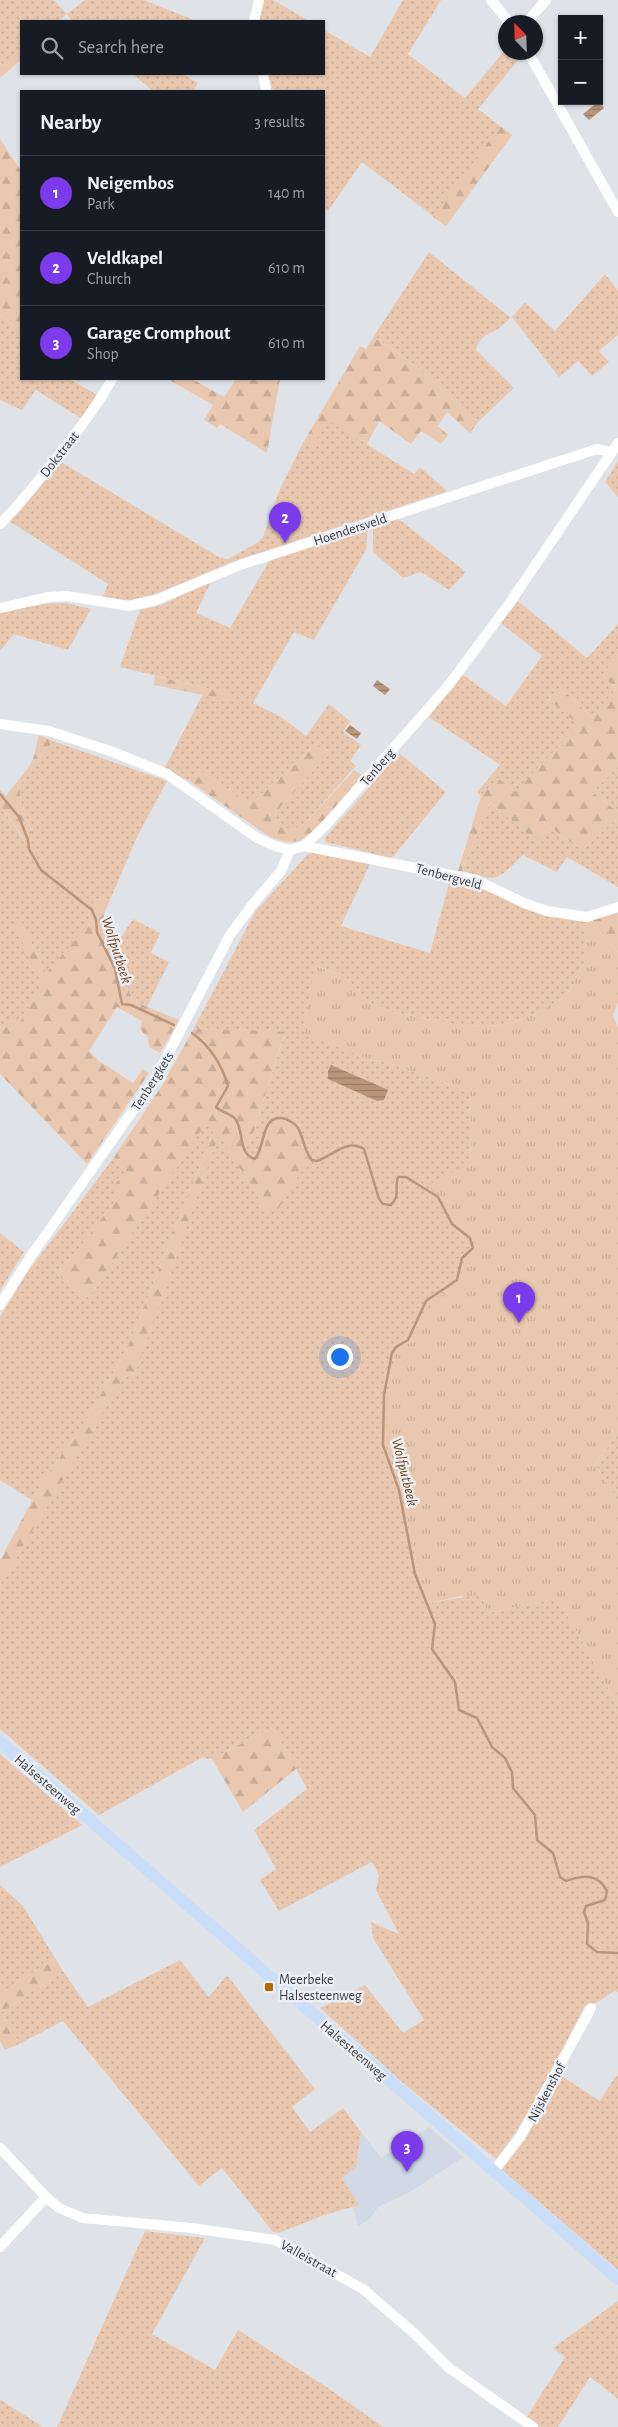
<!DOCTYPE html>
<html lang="en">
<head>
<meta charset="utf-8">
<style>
  :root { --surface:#171b24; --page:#20242c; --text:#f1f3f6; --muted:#9ea1a6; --line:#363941; --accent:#7c3aed }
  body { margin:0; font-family:"Alegreya Sans",sans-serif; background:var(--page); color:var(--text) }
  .controls { position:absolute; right:15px; top:15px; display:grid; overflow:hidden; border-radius:0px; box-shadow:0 1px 4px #0004 }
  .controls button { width:45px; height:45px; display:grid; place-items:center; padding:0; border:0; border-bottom:1px solid var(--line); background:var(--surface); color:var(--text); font:25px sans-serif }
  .compass { position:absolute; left:498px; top:15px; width:45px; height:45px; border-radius:50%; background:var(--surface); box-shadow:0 1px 4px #0004; rotate:337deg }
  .you { position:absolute; left:339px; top:1356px; width:18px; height:18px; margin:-12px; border:4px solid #fff; border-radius:50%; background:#1a73e8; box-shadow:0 0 0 8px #1a73e833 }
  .badge { display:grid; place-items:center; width:32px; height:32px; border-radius:50%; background:var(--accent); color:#fff; font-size:16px; font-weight:700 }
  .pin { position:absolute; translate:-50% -41px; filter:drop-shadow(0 1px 2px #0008) }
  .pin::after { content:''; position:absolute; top:26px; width:18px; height:15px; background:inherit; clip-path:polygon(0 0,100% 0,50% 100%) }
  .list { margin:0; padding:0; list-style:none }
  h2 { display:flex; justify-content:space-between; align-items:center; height:65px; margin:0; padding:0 20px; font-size:21px }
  h2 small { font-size:16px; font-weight:400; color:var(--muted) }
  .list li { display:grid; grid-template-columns:32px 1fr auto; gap:15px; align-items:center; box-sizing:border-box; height:75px; padding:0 20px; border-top:1px solid var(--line) }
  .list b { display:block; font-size:19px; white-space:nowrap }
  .list p { margin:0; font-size:16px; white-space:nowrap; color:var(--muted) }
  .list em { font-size:16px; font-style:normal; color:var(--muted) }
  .icon { flex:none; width:28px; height:28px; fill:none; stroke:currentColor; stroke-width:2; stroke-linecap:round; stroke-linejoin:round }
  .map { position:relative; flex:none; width:618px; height:2427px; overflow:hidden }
  .search { position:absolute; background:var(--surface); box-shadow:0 1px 4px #0004; left:20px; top:20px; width:305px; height:55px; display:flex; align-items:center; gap:12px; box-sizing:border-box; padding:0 18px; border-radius:0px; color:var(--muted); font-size:19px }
  .panel { position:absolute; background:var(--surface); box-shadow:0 1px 4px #0004; left:20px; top:90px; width:305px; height:290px; border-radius:0px }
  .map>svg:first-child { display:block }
  .built { fill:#d0d9e5 }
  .grass { fill:url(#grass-dots) }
  .forest { fill:url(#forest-firs) }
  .park { fill:url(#park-tufts) }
  .water { fill:url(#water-rules) }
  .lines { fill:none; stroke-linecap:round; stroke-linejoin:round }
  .stream { stroke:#bb957a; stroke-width:2.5 }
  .minor { stroke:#fff; stroke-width:10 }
  .major { stroke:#cbdef9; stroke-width:12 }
  .poi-dot { fill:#bc6400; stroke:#ecf0f6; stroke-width:2 }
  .labels { text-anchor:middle; stroke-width:5; stroke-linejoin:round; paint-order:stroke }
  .street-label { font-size:14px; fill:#3a3b3e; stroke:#ecf0f6 }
  .poi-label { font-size:14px; fill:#3a3b3e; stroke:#ecf0f6; text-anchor:start }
  .water-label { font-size:15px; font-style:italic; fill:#754318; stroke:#ecf0f6 }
</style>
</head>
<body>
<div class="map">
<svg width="618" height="2427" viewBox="0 0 618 2427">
  <defs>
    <pattern id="grass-dots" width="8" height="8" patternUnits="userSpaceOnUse" patternTransform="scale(1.25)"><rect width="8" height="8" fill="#eac8b0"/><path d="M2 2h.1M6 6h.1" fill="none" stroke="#c9ad98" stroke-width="1.8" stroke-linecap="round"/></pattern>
    <pattern id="forest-firs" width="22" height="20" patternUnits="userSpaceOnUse" patternTransform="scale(1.25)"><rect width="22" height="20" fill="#eac8b0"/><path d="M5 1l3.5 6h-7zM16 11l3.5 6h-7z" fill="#c9ad98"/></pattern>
    <pattern id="park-tufts" width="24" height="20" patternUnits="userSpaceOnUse" patternTransform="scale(1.25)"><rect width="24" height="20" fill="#eac8b0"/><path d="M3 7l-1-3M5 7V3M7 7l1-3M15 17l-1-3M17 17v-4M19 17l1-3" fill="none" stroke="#c9ad98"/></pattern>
    <pattern id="water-rules" width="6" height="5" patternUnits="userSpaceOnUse" patternTransform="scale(1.25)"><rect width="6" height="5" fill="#bb957a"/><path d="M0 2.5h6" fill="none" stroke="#997b65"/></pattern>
  </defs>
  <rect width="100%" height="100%" fill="#dfe3e8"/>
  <!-- built -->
  <path class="built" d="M429,2127L463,2157L410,2192L378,2207L370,2219L358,2226L353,2206L359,2205L342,2178L356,2167L361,2132L381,2158Z"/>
  <!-- grass -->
  <path class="grass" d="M0,0H54L67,14L85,0H144L196,21H72L67,14L58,21H21V53L4,67L0,62Z
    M263,0H273L309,21H259Z
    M403,0H441L408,54L465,98L505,50L506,52L523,54L478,109L512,135L446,226L362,162L328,211L324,208V91H273L268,74H324V30L370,57Z
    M133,74H182L198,83L193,91H153Z
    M429,252L511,318C506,322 503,326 498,329C487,335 480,336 476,350L514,388L478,422L416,366L374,336Z
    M605,274L618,291V335L599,351L609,362L592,376L578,361L559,377L512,317L525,302L555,331Z
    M0,315L21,331V379H69L99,396L82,419L36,390L22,410L0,400Z
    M329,420L414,474L420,467L447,491L229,563L158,593L127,601L102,599L108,584L9,521L61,462L219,557L228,559L257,543L263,537L279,491L304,441L312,445Z
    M618,461V497L605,482Z
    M396,517L466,572L449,590L421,572L403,578L373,552V524Z
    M368,526L366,550L314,640L294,632L253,703L281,717L306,736L329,704L350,721L343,732L361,745L350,761L356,766L304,824L293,830L280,826L275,820L276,812L330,752L317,744L250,804L199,770L189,781L164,769L203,694L233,701L234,695L120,667L140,610L161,605L211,582L196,613L230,628L272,556Z
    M518,601L587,658L618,624V654L602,675L616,689L592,718L560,687L548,699L579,725L515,792L498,778L481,796L477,792L500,765L429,717L462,674L506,706L542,656L500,622Z
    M66,603L91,609L68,650L14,634L0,651V612L42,604Z
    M53,741L167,781L137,837L110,900L104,898L89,912L92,922L46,973L21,922L42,984L19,1025L11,1020L0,1033V805L23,839L32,833L29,822L21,809L20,785Z
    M399,753L446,792L392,858L325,842L324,839Z
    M618,767V812L592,792Z
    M490,802L535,840L551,828L582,850L618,818V887L567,857L557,872L523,855C494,883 500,881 462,871Z
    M319,852L371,862L341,926L430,953L451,876L485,888L545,916L588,920L585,961L570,990L562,999L526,1018L503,1025L469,1027L392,1012L374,1006L344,976L316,966L303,1033L372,1060L385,1062L470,1092L472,1162L440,1194L454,1220L473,1236L476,1247L465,1260L460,1283L429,1303L411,1342L399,1349L387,1444L402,1489L418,1573L429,1603L481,1594L488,1613L558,1598L618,1706V1992L614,1991L596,2003L584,2007C557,2060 532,2113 496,2159L402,2082L320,2008L365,1985L403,2033L424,2020L373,1938L371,1922L399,1934L376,1890L379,1875L372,1862L279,1911L260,1880L276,1869L254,1830L307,1789L273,1727L212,1759L201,1758L99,1815L0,1729V1585L125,1375L133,1378L219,1134L268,1213L269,1126L262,1155L258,1161L253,1163L243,1155L254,1131L285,1033L194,1028L255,912L308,854Z
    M133,919L160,933L151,953L169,962L147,1007L133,1001L112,951Z
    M205,1124L214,1131L127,1349L85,1422L42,1482L32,1500L0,1480V1317L27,1273L114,1157L128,1168L121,1193L58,1276L89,1298Z
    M0,1233L24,1252L0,1291Z
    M618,1434V1501L595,1464Z
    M0,1754L82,1825L0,1867Z
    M0,1885L23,1906L55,1958L0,1994Z
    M180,1960L209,1997L227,1975L315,2089L292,2107L310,2132L343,2108L361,2132L356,2167L342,2178L359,2205L324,2215L279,2233L273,2232L222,2168L199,2186L63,2021L19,2044L1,2012L63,1971L88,2007Z
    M560,2075L600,2101L615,2077L618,2076V2270L501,2169Z
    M145,2231L205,2238L152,2334L215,2370L238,2330L328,2388L383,2427H57Z
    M618,2301V2399L590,2377L558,2427H540L526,2418L565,2357L553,2348Z
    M0,2399L4,2402L43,2427H0Z"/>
  <!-- forest -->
  <path class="forest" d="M21,53V60L0,78V62L4,67Z
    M500,126L512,135L446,226L433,217Z
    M0,139L21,171V331L0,315Z
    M374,336L416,366L478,422L470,433L447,412L438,426L448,435L441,444L421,431L411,444L379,421L367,444L329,421L312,446L304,441L360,346L366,349Z
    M172,379H192L224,397L236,379H280L267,453L220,424L217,428L204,420L213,405L171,381Z
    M618,654V767L592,792L618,812V818L582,850L551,828L535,840L490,802L462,871H458L481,796L498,778L515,792L579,725L548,699L560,687L592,718L616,689L602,675Z
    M155,676L235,695L233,701L154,685Z
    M39,735L53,741L20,785L21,809L29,822L32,833L24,839L0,805V790L6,796C13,785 29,770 33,759C36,752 36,743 39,735Z
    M317,744L330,752L276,812L275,820L280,826L293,830L304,824L354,770L363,776C348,792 319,831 301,840C290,845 277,840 267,835L189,781L199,770L250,804Z
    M104,898L110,900L104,914V925L133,1001L179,1020L160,1053L149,1047L148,1038L140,1029L142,1021L117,1007L89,1051L99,1061L133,1083L143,1069L149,1073L87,1164L0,1074V1033L11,1020L19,1024L42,984L14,925L21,922L46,973L91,922L89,912L94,899Z
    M618,911V952L588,920Z
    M194,1028L285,1032L254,1131L243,1155L253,1163L258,1161L262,1155L269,1126C295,1107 301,1143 307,1161L277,1211L268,1213L219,1135L133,1379L125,1376L0,1585V1560L42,1482L85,1422L127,1349L214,1131L205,1125L89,1298L58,1276L121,1193L114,1186L127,1168L114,1157L163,1084Z
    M273,1727L296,1769L243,1812L212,1759Z
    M55,1958L63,1971L1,2012L19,2044L5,2050L0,2041V1994Z"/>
  <!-- park -->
  <path class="park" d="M588,920L618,952V1002L613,1015L618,1028V1434L595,1464L618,1501V1706L558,1598L488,1613L481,1594L463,1598L462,1596L429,1603L418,1573L402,1489L387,1444V1396L395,1355L399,1349L411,1342L429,1303L460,1283L465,1260L476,1247C472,1230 464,1232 454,1220C442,1206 447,1199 428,1185L472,1162L470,1092L385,1062L372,1060L303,1034L315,966L344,976L374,1006L392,1012L469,1027L503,1025L526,1018L562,999L570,990L585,961Z"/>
  <!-- water -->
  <path class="water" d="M599,101L604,108L589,120L583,114Z
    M377,680L390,689L385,695L373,686Z
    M350,725L361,733L357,739L345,731Z
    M331,1065L384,1088L388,1090L384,1100L377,1101L328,1079V1071Z"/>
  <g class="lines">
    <!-- stream -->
    <path class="stream" d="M0,794L19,817L28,840L29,849L41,870L92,910L96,920L97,932L115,969L122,1004L131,1005L174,1025
      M192,1033C210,1046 222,1065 228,1086L216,1107C222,1113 232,1113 236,1120C244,1132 238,1154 255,1159C266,1146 260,1112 286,1119C290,1121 296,1124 298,1128C304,1138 304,1152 312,1160L317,1161C332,1156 348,1138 364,1149L379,1199L383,1204L391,1205C401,1195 394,1188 398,1177H406L438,1197L452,1224L470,1238L473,1248L462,1258L457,1280L426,1301L408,1340L396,1347L392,1353L384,1395L383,1445L399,1490L415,1574L435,1624L432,1649L455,1682L459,1710L477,1718L492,1747L505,1758L512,1772L513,1788L535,1815L537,1840L553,1853L560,1877L566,1881C583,1875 598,1873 607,1891L605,1900L586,1906L584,1912L588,1923L587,1944L597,1952L618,1953"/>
    <!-- minor -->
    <path class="minor" d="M491,0L509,22
      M254,21L259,0
      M527,22L546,0
      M528,52L618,212
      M263,74L266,91
      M0,524C20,505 37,482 55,460C75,434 96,408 112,379
      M0,608L49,597L67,596L129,606L156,600L240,565L597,449L611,452
      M0,724L49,731L113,752L167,774L257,838L275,846L290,850L304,846L325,826L448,686L509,604L618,443
      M304,846L476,880L524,903L547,911L587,917L618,907
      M0,1305L31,1256L155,1079L230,935L253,904L281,871L290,850
      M0,2148L46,2197L59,2208L83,2218L191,2228L275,2240L363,2289L415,2334L449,2368L533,2427
      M494,2171L521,2136L591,2008
      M0,2247L46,2197"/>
    <!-- major -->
    <path class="major" d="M0,1742L618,2279"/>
  </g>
  <!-- markers -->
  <rect class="poi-dot" x="264" y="1982" width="10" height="10" rx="2.5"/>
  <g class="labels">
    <!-- street labels -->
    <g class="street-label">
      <text transform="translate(59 454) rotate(-52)" y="5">Dokstraat</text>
      <text transform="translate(350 529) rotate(-18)" y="5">Hoendersveld</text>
      <text transform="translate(377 767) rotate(-49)" y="5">Tenberg</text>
      <text transform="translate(449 876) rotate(15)" y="5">Tenbergveld</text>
      <text transform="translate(152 1081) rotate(-58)" y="5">Tenbergkets</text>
      <text transform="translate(48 1784) rotate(41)" y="5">Halsesteenweg</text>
      <text transform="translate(354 2050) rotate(41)" y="5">Halsesteenweg</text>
      <text transform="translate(546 2092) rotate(-62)" y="5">Nijskenshof</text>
      <text transform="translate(309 2258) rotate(29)" y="5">Valleistraat</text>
    </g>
    <!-- poi labels -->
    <g class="poi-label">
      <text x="279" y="1984">Meerbeke<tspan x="279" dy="16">Halsesteenweg</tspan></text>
    </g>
    <!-- water labels -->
    <g class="water-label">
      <text transform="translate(117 950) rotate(72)" y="5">Wolfputbeek</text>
      <text transform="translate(405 1472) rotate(76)" y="5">Wolfputbeek</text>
    </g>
  </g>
</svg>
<div class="controls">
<button>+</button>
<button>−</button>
</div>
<svg class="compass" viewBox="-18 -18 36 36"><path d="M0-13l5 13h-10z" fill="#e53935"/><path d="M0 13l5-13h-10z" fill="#9ea1a6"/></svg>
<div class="you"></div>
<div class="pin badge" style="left:519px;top:1323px">1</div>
<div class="pin badge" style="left:285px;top:543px">2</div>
<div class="pin badge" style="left:407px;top:2172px">3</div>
<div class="search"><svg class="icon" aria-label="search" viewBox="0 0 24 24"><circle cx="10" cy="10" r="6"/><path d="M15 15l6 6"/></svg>Search here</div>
<section class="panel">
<h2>Nearby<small>3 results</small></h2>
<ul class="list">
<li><span class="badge">1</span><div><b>Neigembos</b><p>Park</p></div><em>140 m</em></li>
<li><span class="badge">2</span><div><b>Veldkapel</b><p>Church</p></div><em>610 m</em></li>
<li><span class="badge">3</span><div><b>Garage Cromphout</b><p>Shop</p></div><em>610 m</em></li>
</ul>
</section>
</div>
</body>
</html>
